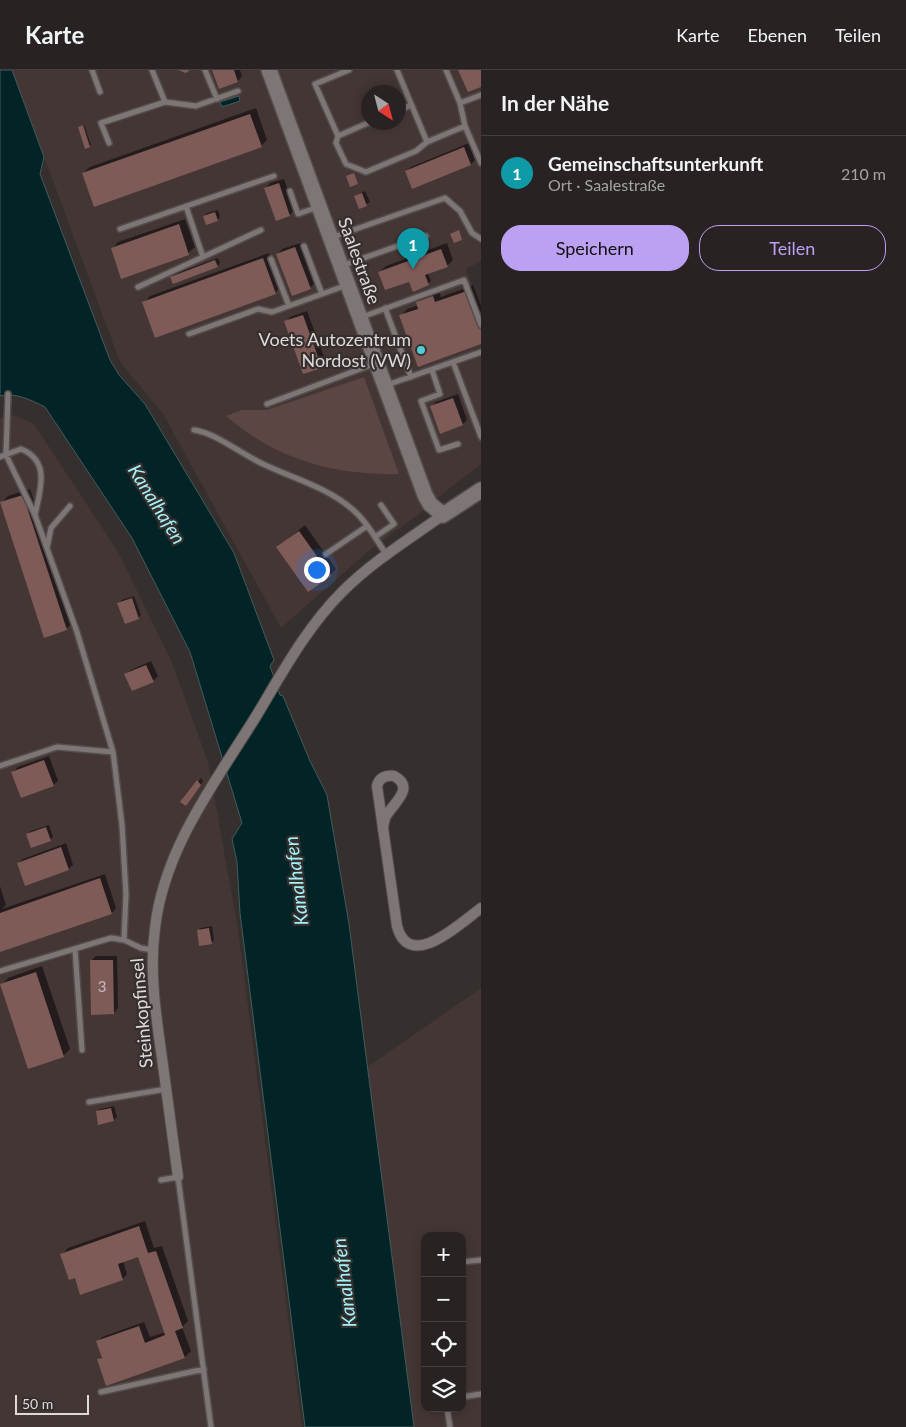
<!DOCTYPE html>
<html lang="de">
<head>
<meta charset="utf-8">
<style>
  :root { --surface:#282322; --page:#302b2a; --text:#f1f3f6; --muted:#a5a4a5; --line:#444040; --accent:#bca0f2 }
  body { margin:0; font-family:Lato,sans-serif; background:var(--page); color:var(--text) }
  .controls { position:absolute; right:15px; bottom:15px; display:grid; overflow:hidden; border-radius:10px; box-shadow:0 2px 12px #0003 }
  .controls button { width:45px; height:45px; display:grid; place-items:center; padding:0; border:0; border-bottom:1px solid var(--line); background:var(--surface); color:var(--text); font:25px sans-serif }
  .compass { position:absolute; left:361px; top:15px; width:45px; height:45px; border-radius:50%; background:var(--surface); box-shadow:0 2px 12px #0003; rotate:144deg }
  .scale { position:absolute; left:15px; bottom:12px; width:74px; box-sizing:border-box; padding-left:5px; border:2px solid #dedad9; border-top:0; font-size:14px; line-height:18px; white-space:nowrap; color:#dedad9; -webkit-text-stroke:4px #352f2e; paint-order:stroke }
  .you { position:absolute; left:316px; top:499px; width:18px; height:18px; margin:-12px; border:4px solid #fff; border-radius:50%; background:#1a73e8; box-shadow:0 0 0 8px #1a73e833 }
  .badge { display:grid; place-items:center; width:32px; height:32px; border-radius:50%; background:var(--accent); color:#fff; font-size:16px; font-weight:700 }
  .pin { position:absolute; translate:-50% -41px; filter:drop-shadow(0 1px 2px #0008) }
  .pin::after { content:''; position:absolute; top:26px; width:18px; height:15px; background:inherit; clip-path:polygon(0 0,100% 0,50% 100%) }
  .list { margin:0; padding:0; list-style:none }
  h2 { display:flex; justify-content:space-between; align-items:center; height:65px; margin:0; padding:0 20px; font-size:21px }
  h2 small { font-size:16px; font-weight:400; color:var(--muted) }
  .list li { display:grid; grid-template-columns:32px 1fr auto; gap:15px; align-items:center; box-sizing:border-box; height:75px; padding:0 20px; border-top:1px solid var(--line) }
  .list b { display:block; font-size:19px; white-space:nowrap }
  .list p { margin:0; font-size:16px; white-space:nowrap; color:var(--muted) }
  .list em { font-size:16px; font-style:normal; color:var(--muted) }
  .actions { display:flex; gap:10px; padding:15px 20px }
  .actions a { flex:1; padding:11px 0; border:1px solid var(--accent); border-radius:20px; text-align:center; font-size:18px; color:var(--accent) }
  .actions .main { background:var(--accent); color:#111 }
  .icon { flex:none; width:28px; height:28px; fill:none; stroke:currentColor; stroke-width:2; stroke-linecap:round; stroke-linejoin:round }
  .map { position:relative; flex:none; width:481px; height:1357px; overflow:hidden }
  header { display:flex; align-items:center; gap:30px; box-sizing:border-box; height:70px; padding:0 25px; background:var(--surface); border-bottom:1px solid var(--line) }
  header strong { font-size:24px }
  nav { display:flex; gap:28px; margin-inline-start:auto; font-size:18px }
  main { display:flex }
  aside { flex:1; background:var(--surface) }
  .map>svg:first-child { display:block }
  .built { fill:#443635; fill-rule:evenodd }
  .green { fill:#5b4644 }
  .water { fill:#022427; stroke:#445b5c }
  .shadow { fill:#0007 }
  .building { fill:#7f5b58 }
  .lines { fill:none; stroke-linecap:round; stroke-linejoin:round }
  .lane-casing { stroke:#534e4d; stroke-width:8 }
  .street-casing { stroke:#534e4d; stroke-width:12 }
  .secondary-casing { stroke:#534e4d; stroke-width:18 }
  .lane { stroke:#7e7675; stroke-width:5 }
  .street { stroke:#7e7675; stroke-width:10 }
  .secondary { stroke:#7e7675; stroke-width:15 }
  .poi-dot { fill:#52ccd6; stroke:#352f2e; stroke-width:2 }
  .labels { text-anchor:middle; stroke-width:4.5; stroke-linejoin:round; paint-order:stroke }
  .number-label { font-size:15px; fill:#c6bab9 }
  .street-label { font-size:18px; fill:#dedad9; stroke:#352f2e }
  .poi-label { font-size:18px; fill:#dedad9; stroke:#352f2e; text-anchor:end }
  .water-label { font-size:19px; font-style:italic; fill:#a2f2f9; stroke:#352f2e }
</style>
</head>
<body>
<header>
<strong>Karte</strong>
<nav><a>Karte</a><a>Ebenen</a><a>Teilen</a></nav>
</header>
<main>
<div class="map">
<svg width="481" height="1357" viewBox="0 0 481 1357">
  <rect width="100%" height="100%" fill="#352f2e"/>
  <!-- built -->
  <path class="built" d="M12,0H481V191L466,199L481,241V394L445,422L418,445L372,478L281,558L163,344L120,292ZM368,22H398V52H368Z
    M14,345L34,354L118,482L171,590L208,692L238,859L302,1357H0V348Z
    M481,918V1357H414L366,998ZM425,1166H462V1338H425Z"/>
  <!-- green -->
  <path class="green" d="M364,307L399,404C334,405 277,390 226,346L242,340H267Z"/>
  <!-- water -->
  <path class="water" d="M0,0H12L44,87L40,104L110,290L119,305L145,334L234,483L274,590L270,596L280,625L283,626L310,691L327,725L349,854L414,1357H305L240,843L237,792L232,769L242,753L190,582L132,468L45,337C31,330 15,322 0,326Z
    M239,26L240,31L222,37L220,32Z"/>
  <!-- shadow -->
  <path class="shadow" d="M214,0H240L242,6L238,11L220,17Z
    M256,38L267,70L261,76L83,103L90,97Z
    M84,55L91,75L86,77L79,57Z
    M469,73L475,90L471,94L406,102L411,97Z
    M284,109L294,140L290,145L266,118L270,113Z
    M365,121L370,132L360,138L356,126Z
    M218,140L220,147L217,150L204,146L207,143Z
    M185,149L195,177L188,183L112,179L118,172Z
    M300,173L315,213L310,218L278,184L282,179Z
    M447,173L453,190L447,196L428,203L431,211L428,214L379,202L386,196Z
    M269,183L281,216L275,223L144,233L150,226Z
    M218,188L220,193L217,196L171,207L174,204Z
    M473,215L481,236V273L401,246L407,239L419,235L417,232L424,226L439,220L441,227Z
    M307,241L326,292L321,297L286,252L290,247Z
    M458,324L467,350L463,354L431,337L436,332Z
    M30,419L73,553L66,559L1,433L8,426Z
    M305,455L336,499L330,505L278,477Z
    M134,526L141,545L138,548L119,533L122,530Z
    M151,591L158,606L153,611L126,604L131,600Z
    M49,686L58,711L53,715L13,702L18,697Z
    M201,708L203,711L189,731H182Z
    M49,755L53,767L50,770L28,764L31,761Z
    M66,773L73,795L68,799L18,793L23,789Z
    M105,804L116,838L112,843L0,881V816L6,835L2,839Z
    M212,856L214,870L211,873L198,861L201,858Z
    M96,886H117L118,938L114,943L91,891Z
    M42,896L70,979L63,986L2,914L8,908Z
    M114,1036L117,1047L114,1050L97,1042L100,1039Z
    M145,1151L154,1178L162,1176L188,1251L182,1257L191,1281L185,1287L99,1290L102,1286L98,1272L102,1267L144,1252L150,1267L166,1262L139,1185L123,1191L127,1204L123,1209H76L62,1184L68,1178Z"/>
  <!-- building -->
  <path class="building" d="M178,0H190L186,3Z
    M212,0H234L238,12L219,19Z
    M458,0H481V17L468,22Z
    M250,44L262,77L94,137L82,103Z
    M83,55L90,77L85,79L78,57Z
    M464,77L471,95L412,119L405,101Z
    M354,103L358,114L350,117L346,106Z
    M279,113L290,146L276,151L264,118Z
    M362,123L367,136L359,139L354,126Z
    M215,142L218,151L206,155L203,146Z
    M179,154L189,185L121,209L111,178Z
    M459,160L462,170L454,173L450,164Z
    M295,177L311,219L292,226L276,184Z
    M441,179L448,197L425,205L429,215L413,222L409,212L385,220L378,202Z
    M263,188L276,224L155,268L142,232Z
    M215,190L218,197L173,214L170,207Z
    M467,221L481,259V274L418,297L399,245L418,239L416,232L433,226L435,232Z
    M303,245L322,298L303,304L284,251Z
    M453,328L463,355L440,364L430,336Z
    M23,425L67,560L44,568L0,432Z
    M299,461L331,506L308,522L276,477Z
    M132,528L139,549L125,554L117,533Z
    M146,595L154,612L132,621L124,604Z
    M44,690L54,716L21,728L11,702Z
    M197,710L201,715L186,736L180,732Z
    M46,757L51,771L31,778L26,764Z
    M61,777L69,800L25,816L17,793Z
    M100,808L112,844L0,882V843Z
    M209,858L212,874L199,876L197,860Z
    M90,890H113L114,944L91,945Z
    M36,902L64,987L28,999L0,914Z
    M111,1038L114,1051L98,1055L96,1041Z
    M139,1156L148,1183L156,1181L183,1258L175,1261L185,1288L106,1316L97,1289L102,1288L96,1271L139,1256L145,1273L165,1265L138,1187L118,1194L123,1210L80,1225L75,1208L69,1210L60,1184Z"/>
  <g class="lines">
    <defs>
      <path id="lane" d="M92,0L100,22
        M152,0L165,32L196,36L238,21
        M205,0L217,29
        M349,0L315,14L338,66L370,52
        M397,0L427,72L465,56
        M446,0L460,33L465,56L481,93
        M460,33L481,25
        M398,41L411,35
        M338,66L336,73L346,94L366,102L416,81L427,72
        M109,73L101,53L165,32
        M290,121L298,144L318,137
        M120,159L274,106
        M333,167L445,128L460,141L472,163L481,169
        M304,176L322,224
        M203,187L261,160
        M271,189L289,236
        M344,195L426,166
        M138,217L203,187L186,136
        M385,238L411,307
        M362,247L464,210L481,255
        M189,264L258,239L272,242L347,215
        M453,292L481,367
        M432,300L440,324L421,331L439,380L458,374
        M387,315L481,282
        M8,324L6,385L35,445L77,562L113,682L122,755L126,824L124,870
        M267,334L376,293
        M194,360C216,363 241,384 263,394C292,408 327,417 352,439C367,451 376,470 387,485
        M0,387L21,379C51,391 40,420 35,445
        M375,467L394,454L381,435
        M47,478L51,458L70,436
        M326,484L367,456
        M0,696L57,677L113,682
        M75,879L82,980
        M0,901L111,868L124,870L141,878L152,880
        M89,1032L166,1019
        M161,1110L178,1107L211,1357
        M462,1192L481,1190
        M101,1322L204,1299
        M462,1327L481,1324
        M447,1338L450,1357"/>
      <path id="street" d="M383,760C383,756 384,752 385,748C391,735 417,718 394,706C385,705 379,708 377,716L397,856C409,903 462,852 481,838
        M178,1107C173,1067 167,1028 162,988C156,945 149,902 155,858C164,779 214,714 255,648C281,605 306,558 342,522C372,492 409,469 443,445"/>
      <path id="secondary" d="M269,0L425,425L430,434L443,445L481,420"/>
    </defs>
    <!-- lane casing -->
    <use href="#lane" class="lane-casing"/>
    <!-- street casing -->
    <use href="#street" class="street-casing"/>
    <!-- secondary casing -->
    <use href="#secondary" class="secondary-casing"/>
    <!-- lane -->
    <use href="#lane" class="lane"/>
    <!-- street -->
    <use href="#street" class="street"/>
    <!-- secondary -->
    <use href="#secondary" class="secondary"/>
  </g>
  <!-- markers -->
  <circle class="poi-dot" cx="421" cy="280" r="5"/>
  <g class="labels">
    <!-- number labels -->
    <g class="number-label">
      <text x="102" y="922">3</text>
    </g>
    <!-- street labels -->
    <g class="street-label">
      <text transform="translate(359 191) rotate(70)" y="6">Saalestraße</text>
      <text transform="translate(142 943) rotate(-95)" y="6">Steinkopfinsel</text>
    </g>
    <!-- poi labels -->
    <g class="poi-label">
      <text x="411" y="276">Voets Autozentrum<tspan x="411" dy="21">Nordost (VW)</tspan></text>
    </g>
    <!-- water labels -->
    <g class="water-label">
      <text transform="translate(157 434) rotate(58)" y="7">Kanalhafen</text>
      <text transform="translate(296 811) rotate(-97)" y="7">Kanalhafen</text>
      <text transform="translate(344 1213) rotate(-97)" y="7">Kanalhafen</text>
    </g>
  </g>
</svg>
<div class="controls">
<button>+</button>
<button>−</button>
<button><svg class="icon" aria-label="locate" viewBox="0 0 24 24"><circle cx="12" cy="12" r="6"/><path d="M12 2v4M12 18v4M2 12h4M18 12h4"/></svg></button>
<button><svg class="icon" aria-label="layers" viewBox="0 0 24 24"><path d="M12 4l9 5-9 5-9-5zM3 14l9 5 9-5"/></svg></button>
</div>
<svg class="compass" viewBox="-18 -18 36 36"><path d="M0-13l5 13h-10z" fill="#e53935"/><path d="M0 13l5-13h-10z" fill="#a5a4a5"/></svg>
<div class="scale">50 m</div>
<div class="you"></div>
<div class="pin badge" style="left:413px;top:199px;background:#0f9aa8">1</div>
</div>
<aside>
<h2>In der Nähe<small></small></h2>
<ul class="list">
<li><span class="badge" style="background:#0f9aa8">1</span><div><b>Gemeinschaftsunterkunft</b><p>Ort · Saalestraße</p></div><em>210 m</em></li>
</ul>
<div class="actions"><a class="main">Speichern</a><a>Teilen</a></div>
</aside>
</main>
</body>
</html>
